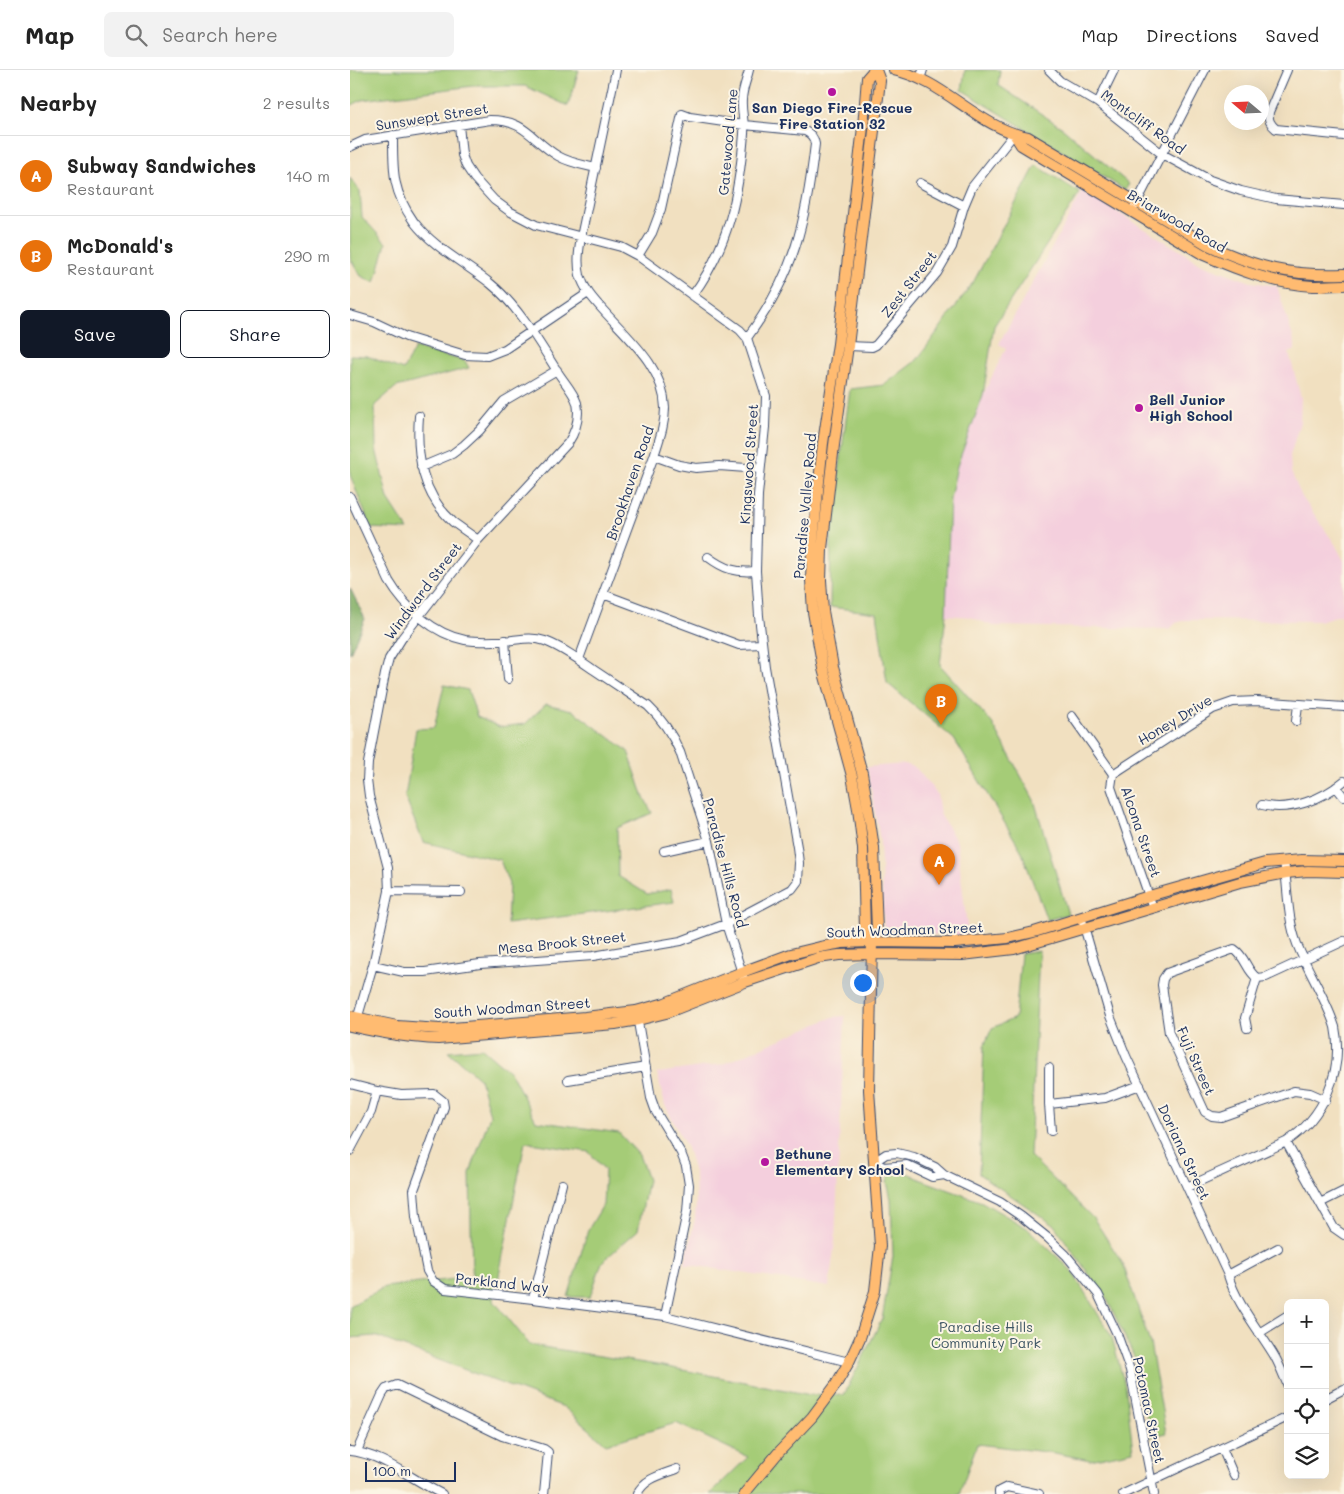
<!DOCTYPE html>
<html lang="en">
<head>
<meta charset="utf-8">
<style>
  :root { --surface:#fff; --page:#f2f2f2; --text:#222; --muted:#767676; --line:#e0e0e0; --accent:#111827 }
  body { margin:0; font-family:Mali,sans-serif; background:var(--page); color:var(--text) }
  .controls { position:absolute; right:15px; bottom:15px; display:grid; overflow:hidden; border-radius:8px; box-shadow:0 5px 20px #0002 }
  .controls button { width:45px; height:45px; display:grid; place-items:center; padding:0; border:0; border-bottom:1px solid var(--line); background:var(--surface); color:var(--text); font:25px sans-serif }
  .compass { position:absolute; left:874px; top:15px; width:45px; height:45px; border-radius:50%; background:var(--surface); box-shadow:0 5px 20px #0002; rotate:289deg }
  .scale { position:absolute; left:15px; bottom:12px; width:91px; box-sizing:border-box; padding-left:5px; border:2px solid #1b2f5e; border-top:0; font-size:14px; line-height:18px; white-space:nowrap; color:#1b2f5e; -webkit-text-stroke:4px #fcf5e5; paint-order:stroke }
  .you { position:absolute; left:512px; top:912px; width:18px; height:18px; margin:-12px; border:4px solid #fff; border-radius:50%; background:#1a73e8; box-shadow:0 0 0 8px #1a73e833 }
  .badge { display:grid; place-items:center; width:32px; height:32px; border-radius:50%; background:var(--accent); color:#fff; font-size:16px; font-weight:700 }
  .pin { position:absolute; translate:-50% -41px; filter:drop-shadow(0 1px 2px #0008) }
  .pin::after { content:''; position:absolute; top:26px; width:18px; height:15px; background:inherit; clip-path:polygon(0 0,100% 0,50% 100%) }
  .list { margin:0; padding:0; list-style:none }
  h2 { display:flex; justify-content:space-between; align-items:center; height:65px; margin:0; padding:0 20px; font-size:21px }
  h2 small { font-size:16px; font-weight:400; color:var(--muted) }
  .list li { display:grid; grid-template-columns:32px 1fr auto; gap:15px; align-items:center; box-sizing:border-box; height:80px; padding:0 20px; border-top:1px solid var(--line) }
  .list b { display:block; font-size:19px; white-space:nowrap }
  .list p { margin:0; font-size:16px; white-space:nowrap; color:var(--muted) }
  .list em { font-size:16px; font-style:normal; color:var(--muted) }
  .actions { display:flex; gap:10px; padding:15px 20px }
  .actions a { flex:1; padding:11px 0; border:1px solid var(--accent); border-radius:8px; text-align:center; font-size:18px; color:var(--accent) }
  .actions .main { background:var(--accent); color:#fff }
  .icon { flex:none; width:28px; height:28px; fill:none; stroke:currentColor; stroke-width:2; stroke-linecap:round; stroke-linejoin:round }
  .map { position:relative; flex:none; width:994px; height:1424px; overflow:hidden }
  header { display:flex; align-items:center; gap:30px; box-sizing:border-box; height:70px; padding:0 25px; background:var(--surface); border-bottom:1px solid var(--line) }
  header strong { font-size:24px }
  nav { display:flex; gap:28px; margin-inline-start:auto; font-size:18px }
  .search { width:350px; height:45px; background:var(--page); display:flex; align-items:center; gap:12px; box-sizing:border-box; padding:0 18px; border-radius:8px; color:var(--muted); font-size:19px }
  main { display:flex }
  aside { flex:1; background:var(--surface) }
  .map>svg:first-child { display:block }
  .built { fill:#f4cfdd }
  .green { fill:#a5cc77; stroke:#607e6a }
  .forest { fill:#84b068; stroke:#507063 }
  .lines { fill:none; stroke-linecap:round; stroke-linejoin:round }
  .minor-casing { stroke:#3b4a6d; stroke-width:10 }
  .major-casing { stroke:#3b4a6d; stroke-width:12 }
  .minor { stroke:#fff; stroke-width:8 }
  .major { stroke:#ffbb71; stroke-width:10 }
  .poi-dot { fill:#b5179e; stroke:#fcf5e5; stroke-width:2 }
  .labels { text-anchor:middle; stroke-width:4; stroke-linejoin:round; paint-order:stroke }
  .poi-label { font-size:14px; font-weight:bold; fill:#1b2f5e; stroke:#fcf5e5; text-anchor:start }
  .street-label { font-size:14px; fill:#1b2f5e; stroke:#fcf5e5 }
  .park-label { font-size:14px; fill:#3e5664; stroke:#fcf5e5 }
</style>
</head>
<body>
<header>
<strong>Map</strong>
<div class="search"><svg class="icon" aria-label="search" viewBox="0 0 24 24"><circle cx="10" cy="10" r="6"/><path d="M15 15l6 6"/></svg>Search here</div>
<nav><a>Map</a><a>Directions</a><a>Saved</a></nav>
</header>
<main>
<aside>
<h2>Nearby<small>2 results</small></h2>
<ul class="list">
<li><span class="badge" style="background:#e8710a">A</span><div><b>Subway Sandwiches</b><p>Restaurant</p></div><em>140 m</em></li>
<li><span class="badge" style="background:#e8710a">B</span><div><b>McDonald's</b><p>Restaurant</p></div><em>290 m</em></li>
</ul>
<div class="actions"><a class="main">Save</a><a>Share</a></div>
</aside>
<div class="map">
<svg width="994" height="1424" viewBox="0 0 994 1424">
  <rect width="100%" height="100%" fill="#fcf5e5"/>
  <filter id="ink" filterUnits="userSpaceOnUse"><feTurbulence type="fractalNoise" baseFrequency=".02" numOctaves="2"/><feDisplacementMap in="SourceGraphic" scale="10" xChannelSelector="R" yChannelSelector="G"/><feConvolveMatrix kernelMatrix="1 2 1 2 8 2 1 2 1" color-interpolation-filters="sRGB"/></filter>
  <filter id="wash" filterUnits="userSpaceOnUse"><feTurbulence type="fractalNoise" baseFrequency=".0096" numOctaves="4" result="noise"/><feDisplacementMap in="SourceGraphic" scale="20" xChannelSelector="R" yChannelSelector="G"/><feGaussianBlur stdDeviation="1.12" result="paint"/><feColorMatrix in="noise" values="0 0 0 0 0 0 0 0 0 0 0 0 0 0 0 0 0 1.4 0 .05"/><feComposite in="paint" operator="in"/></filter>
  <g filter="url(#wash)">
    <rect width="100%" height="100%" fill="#f1e0c0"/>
    <!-- built -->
    <path class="built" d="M733,121L852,194L901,212L927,216L945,274V280L939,283L951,328L950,352L940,386L941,402L952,427L985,474L994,491L993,544L969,551L836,550L826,553L820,559L643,556L621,547L596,545L598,448L607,396L633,325L656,278L649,274Z
      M555,694L566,698L587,724L590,744L607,772L618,865L534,864L530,770L517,697Z
      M495,946L485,1171L479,1217L335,1194L345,1149L346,1133L345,1106L337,1078L315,1035L307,1003L373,994L483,947Z"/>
    <!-- green -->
    <path class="green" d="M0,0H229L218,36L175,16H123L12,30L0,36Z
      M615,0H650L648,15L714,59L779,114L775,120L612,20Z
      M686,95L730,123L644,256L633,325L607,396L600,429L596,545L590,595L642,653L684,730L718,844L697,850L671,780L604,669L537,613L527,543L480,537L481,463L500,319L534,315L567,290L624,211Z
      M0,108L10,121L12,147L36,173L25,213L11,206L0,188Z
      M65,278L115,291L119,298L46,317L25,335L26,379L38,429L58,460L21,458L0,405V285L17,286L53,300Z
      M94,615L118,620L127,647L150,657L175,654L196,634L222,640L278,681L293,725L302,743L267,758L268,806L297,824L321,819L324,832L157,854L159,814L150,790L73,772L55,727L66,659L84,658Z
      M689,881L680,1086L744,1149L773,1194L800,1273L816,1363L801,1367L785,1289L758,1231L704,1155L629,1104L634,976L642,958L665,948L671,884Z
      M132,978L161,1003L186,1051L269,1063L289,1085L298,1110L288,1160L252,1192L240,1227H218L238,1160L253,1135L255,1100L239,1082L175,1072L144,1231L180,1275L307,1295L461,1325H494L532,1249L543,1186L541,1129L537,1112L539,1106L553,1101L572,1110L632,1132L677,1158L721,1200L762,1267L776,1320L783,1381L740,1390L705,1383L627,1374L609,1424H360L398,1387L326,1353L256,1374L214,1337L25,1266L0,1268V1236L35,1217L122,1207L120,1103L140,1045L130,1009L98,981Z"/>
    <!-- forest -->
    <path class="forest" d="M0,518L15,549L0,583Z"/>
  </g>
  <g filter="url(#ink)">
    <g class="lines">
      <defs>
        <path id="minor" d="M699,0L710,11L748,33L812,84L860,110L891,121L926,129L994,135
          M937,0L919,42C918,50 920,54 926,59L994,66
          M570,9L573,0
          M748,33L764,0
          M0,77L15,70L140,50C176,50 181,70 208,86C220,93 233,95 246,98
          M570,113L614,136
          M785,136L855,0
          M288,186L302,163L311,139L332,44L340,47L394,55L455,61C461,64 464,67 465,74C456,152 445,203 397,268
          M342,226C379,177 389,124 394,64C395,52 391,41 392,30C392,20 397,9 399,0
          M0,245L24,252L56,267L115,285L137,286L155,279L238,223
          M498,276L522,277L526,275L587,203L602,177L614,136L622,117L664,64
          M69,346C66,386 72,424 103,452C111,458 120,464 128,470
          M304,386L329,395L346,398L369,396L410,399
          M71,397L102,384L114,375L130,360L154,331L207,300
          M0,427L39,511C55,538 84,564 115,570C128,572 141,571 153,571C168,570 181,566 195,571C213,578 228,589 244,600C262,612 280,624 298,636C312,649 322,664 330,682L359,771L376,854L395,912
          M358,487C374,499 386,503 406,501
          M253,524L389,575L412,574
          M155,570L158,609
          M229,589L304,386C309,370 315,355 315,338C314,297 278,268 253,240C243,229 234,219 230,205C227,192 229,180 231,167L266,0
          M722,646L763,704L761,717L803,838
          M946,651L948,635
          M763,704L863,639L883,632L907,631L994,637
          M986,717L994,727
          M912,735C940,742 973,729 994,711
          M314,781L359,771
          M39,821L111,822
          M733,853L760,946L776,986L878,1205C887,1235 909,1260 925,1287C930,1296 934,1307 938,1316
          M23,895L54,902H75L130,894L243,886L331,871L376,854L442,819L448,811L449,793L447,777L415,597L409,546L406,501L408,425L415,357L416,326L397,268L390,260L288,186L271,177L186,155L159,141L144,130L124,108L116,96L112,85L109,55
          M907,908C896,900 896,887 884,879L817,903L813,909L812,915L819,963L855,1042L862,1046L871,1047L944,1021L960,1023L976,1030
          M907,908L916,907L994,871
          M287,946L301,1028L306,1042L331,1083L336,1096L339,1115L337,1142L315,1246
          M6,953L23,895L39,821L38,798L19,726L17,710L18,693L35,604L39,589L52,568L128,470L218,373C226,361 230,348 227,333C224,323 215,313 209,304C190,274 168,236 141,214C115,193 84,178 64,152C42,121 43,101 43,65
          M897,958L895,948L907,908
          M699,998V1034L755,1028L790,1015
          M218,1010L296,997
          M0,1014L27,1021L51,1025L84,1024L93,1031L94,1037L64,1120L66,1147L77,1201L83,1211L95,1219L183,1229L315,1246L499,1292
          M699,1034L701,1061
          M936,1072L984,1158L994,1165
          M0,1081L21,1042L27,1021
          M524,1092L536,1084L547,1083L564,1087L585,1097L594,1105L650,1132L672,1147L698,1168L716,1185L748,1224L767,1264L780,1300L784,1321L804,1424
          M524,1092L534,1097L557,1095L582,1107L594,1105
          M837,1117L936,1072C973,1048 994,1002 985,957C976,928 958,902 947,874C937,847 938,819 934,791
          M970,1133L994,1121
          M878,1205L928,1178
          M183,1229L212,1114
          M909,1263L938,1245
          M975,1329L994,1319
          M872,1378L884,1406
          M0,1381C33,1384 62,1410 92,1424
          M7,1381L32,1325L36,1319L47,1315L152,1366L194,1379L198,1382L194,1424
          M287,1424C295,1408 311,1405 327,1399
          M649,1424V1421L657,1417L689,1424
          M773,1424L938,1347"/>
        <path id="major" d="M544,0C594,10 628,58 678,67L858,175C908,198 939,206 994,204
          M664,64L671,75L854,185C888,200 924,214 963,216C973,216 984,215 994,215
          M522,872L515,861L513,779L508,739L502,706L473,599L463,542L461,510L462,479L473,373L488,274L513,57L517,8L524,0
          M0,946L47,956L90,959L235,947L286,941L315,933L392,902L441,884L470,877L492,873L522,872L605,873L658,868L684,862L799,826L915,793L952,790L994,791
          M0,956C30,963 58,968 88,969L265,954L288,950L316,943L395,912L468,888L489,885L522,884L612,885L664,879L890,812L936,803L958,801L994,802
          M394,1424L428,1383L462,1347L485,1316L499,1292L510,1268L525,1221L530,1176L519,1020L522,872L527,862L524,778L518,738L512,703L483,597L473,541L471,510L472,479L484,375L498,276L530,11L526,0"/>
      </defs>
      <!-- minor casing -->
      <use href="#minor" class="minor-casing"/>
      <!-- major casing -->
      <use href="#major" class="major-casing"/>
      <!-- minor -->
      <use href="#minor" class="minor"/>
      <!-- major -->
      <use href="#major" class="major"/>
    </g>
  </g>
  <!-- markers -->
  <g class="poi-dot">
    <circle cx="482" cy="22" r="5"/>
    <circle cx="789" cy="338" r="5"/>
    <circle cx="415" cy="1092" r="5"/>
  </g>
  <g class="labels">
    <!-- poi labels -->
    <g class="poi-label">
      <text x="482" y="43" text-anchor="middle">San Diego Fire-Rescue<tspan x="482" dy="16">Fire Station 32</tspan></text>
      <text x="799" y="335">Bell Junior<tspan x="799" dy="16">High School</tspan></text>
      <text x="425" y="1089">Bethune<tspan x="425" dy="16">Elementary School</tspan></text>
    </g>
    <!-- street labels -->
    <g class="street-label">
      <text transform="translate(82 47) rotate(-9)" y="5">Sunswept Street</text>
      <text transform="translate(793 52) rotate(36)" y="5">Montcliff Road</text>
      <text transform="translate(378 72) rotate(-85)" y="5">Gatewood Lane</text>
      <text transform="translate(827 151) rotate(30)" y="5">Briarwood Road</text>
      <text transform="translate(559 214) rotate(-52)" y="5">Zest Street</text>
      <text transform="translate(399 394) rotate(-86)" y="5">Kingswood Street</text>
      <text transform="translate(280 413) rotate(-71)" y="5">Brookhaven Road</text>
      <text transform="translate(455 436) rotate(-85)" y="5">Paradise Valley Road</text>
      <text transform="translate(73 521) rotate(-53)" y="5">Windward Street</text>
      <text transform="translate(825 650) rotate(-31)" y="5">Honey Drive</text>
      <text transform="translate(791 762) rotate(71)" y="5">Alcona Street</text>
      <text transform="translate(375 793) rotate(75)" y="5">Paradise Hills Road</text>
      <text transform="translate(555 860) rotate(-2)" y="5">South Woodman Street</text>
      <text transform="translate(212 873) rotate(-6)" y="5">Mesa Brook Street</text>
      <text transform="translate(162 938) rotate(-4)" y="5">South Woodman Street</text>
      <text transform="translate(846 991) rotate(66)" y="5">Fuji Street</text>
      <text transform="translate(834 1082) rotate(65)" y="5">Doriana Street</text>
      <text transform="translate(152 1213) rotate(6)" y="5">Parkland Way</text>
      <text transform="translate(799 1340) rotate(78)" y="5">Potomac Street</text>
    </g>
    <!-- park labels -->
    <g class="park-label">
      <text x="636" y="1262">Paradise Hills<tspan x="636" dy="16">Community Park</tspan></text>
    </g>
  </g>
</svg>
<div class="controls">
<button>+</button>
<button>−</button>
<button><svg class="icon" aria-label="locate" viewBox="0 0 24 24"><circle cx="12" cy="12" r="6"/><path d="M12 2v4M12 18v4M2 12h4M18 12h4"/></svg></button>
<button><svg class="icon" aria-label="layers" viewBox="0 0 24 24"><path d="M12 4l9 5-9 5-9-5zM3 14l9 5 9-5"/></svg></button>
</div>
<svg class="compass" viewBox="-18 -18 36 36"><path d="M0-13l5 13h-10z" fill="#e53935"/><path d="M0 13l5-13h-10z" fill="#767676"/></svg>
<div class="scale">100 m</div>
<div class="you"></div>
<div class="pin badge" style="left:589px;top:815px;background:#e8710a">A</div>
<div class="pin badge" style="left:591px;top:655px;background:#e8710a">B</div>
</div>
</main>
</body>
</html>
